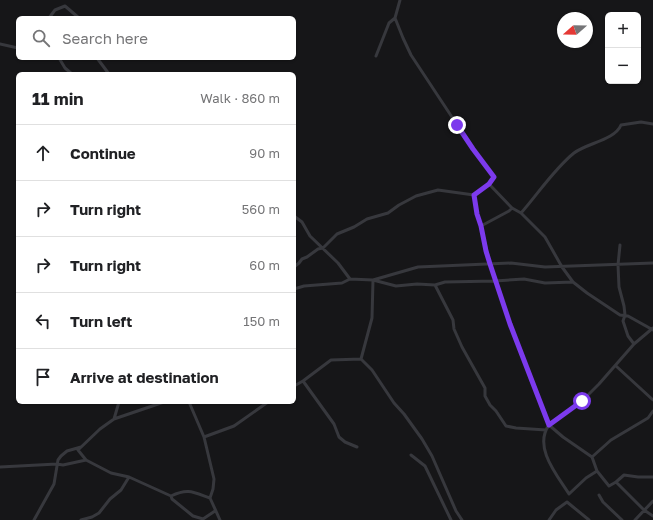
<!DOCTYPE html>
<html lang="en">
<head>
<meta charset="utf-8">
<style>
  :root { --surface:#fff; --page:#f6f6f6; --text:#202124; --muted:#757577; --line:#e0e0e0 }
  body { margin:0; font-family:"Golos Text",sans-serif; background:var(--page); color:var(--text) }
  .controls { position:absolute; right:12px; top:12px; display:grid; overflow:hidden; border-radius:6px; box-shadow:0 1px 3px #0004 }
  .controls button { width:36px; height:36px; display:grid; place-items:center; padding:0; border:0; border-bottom:1px solid var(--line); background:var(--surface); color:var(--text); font:20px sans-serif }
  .compass { position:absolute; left:557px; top:12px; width:36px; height:36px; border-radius:50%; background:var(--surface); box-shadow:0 1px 3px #0004; rotate:250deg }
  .stop { position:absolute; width:12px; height:12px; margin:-9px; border:3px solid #7c3aed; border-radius:50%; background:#fff }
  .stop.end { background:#7c3aed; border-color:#fff; box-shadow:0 1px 4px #0008 }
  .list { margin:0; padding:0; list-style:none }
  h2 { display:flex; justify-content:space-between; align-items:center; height:52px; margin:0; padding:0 16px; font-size:17px }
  h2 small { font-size:13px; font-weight:400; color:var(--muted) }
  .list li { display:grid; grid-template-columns:26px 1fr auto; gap:12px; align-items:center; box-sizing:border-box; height:56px; padding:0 16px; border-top:1px solid var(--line) }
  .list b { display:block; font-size:15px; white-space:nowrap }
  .list em { font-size:13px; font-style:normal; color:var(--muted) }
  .icon { flex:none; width:22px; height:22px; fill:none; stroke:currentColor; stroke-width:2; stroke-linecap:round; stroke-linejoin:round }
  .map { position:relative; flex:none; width:653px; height:520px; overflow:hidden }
  .search { position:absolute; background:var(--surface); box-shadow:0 1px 3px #0004; left:16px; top:16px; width:280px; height:44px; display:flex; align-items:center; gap:10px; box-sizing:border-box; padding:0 14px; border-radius:6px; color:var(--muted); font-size:15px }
  .panel { position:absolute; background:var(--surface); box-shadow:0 1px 3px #0004; left:16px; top:72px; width:280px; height:332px; border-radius:6px }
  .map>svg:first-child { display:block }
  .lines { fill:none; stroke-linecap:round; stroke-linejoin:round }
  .minor { stroke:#37383d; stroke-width:3 }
  .route { stroke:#7c3aed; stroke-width:5 }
</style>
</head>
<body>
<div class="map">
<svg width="653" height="520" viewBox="0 0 653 520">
  <rect width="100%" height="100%" fill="#161618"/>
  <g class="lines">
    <!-- minor -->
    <path class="minor" d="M49,18L55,10L65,6L79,18
      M0,44L18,48
      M376,56L389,23L395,18
      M59,58L65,68L72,74
      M97,58L109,74
      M489,184L512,208L521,213L545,237L562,267L573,282L587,293L620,315L628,316L653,330
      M474,195L477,214L481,226L490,264L510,324L549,425L563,437L592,457L597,471L609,486L616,482L624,475L638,477H653
      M521,213C537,195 555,168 574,153C587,143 615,140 621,125L641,122L653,124
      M294,216L302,222L310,236L338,263L350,279
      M481,226L509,211L512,208
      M620,245L618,265L619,287L624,306L625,315L623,321L628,336L634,344
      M294,267L299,263L302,259L307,257L318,249L323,248L337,234L354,227L367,219L388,213L399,205L416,196L438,190L474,195L489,184L494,177L473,149L411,55L403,38L395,18L400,0
      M373,280L418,267L511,263L545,267L653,263
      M435,285L453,320L454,329L462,347L485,388V396L490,405L496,411L506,426L516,428L546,430
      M294,289L304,286L342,283L350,279L373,280L396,286L417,284L435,285L445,282L495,281L524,279L545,283L573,282
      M361,359L372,370L394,403L404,414L422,439L432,456L456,511L462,520
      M361,359L372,318L373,280
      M616,366L653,400
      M303,381L334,424L339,437L345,442L357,447
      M294,386L303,381L331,360L361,359
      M189,402L204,437L214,479L213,489L210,498L220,520
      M114,419L119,402
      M204,437L234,426L268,402
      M411,455L425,466L451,520
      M592,457L611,440L648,418L653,411
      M86,460L78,450L100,429L114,419L164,402
      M0,467L57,464L63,465L86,460L111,473L129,477L171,496L172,499L193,516L203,519L215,511
      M597,471L586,478L569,494C557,475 533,447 549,425L582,401L599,384L634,344L653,328
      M616,482L644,510L653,516
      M599,495L603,502L622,520
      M171,496C188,488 193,492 210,498
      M34,520L54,484L58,460L61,456L67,451L81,447
      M81,520L92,517L99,513L110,499L121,490L129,477
      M549,520L556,510L567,502L589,520
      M635,520L653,501"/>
  </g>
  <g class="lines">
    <!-- route -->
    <path class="route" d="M457,125L473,149L494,177L489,184L474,195L477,214L481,226L486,251L490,264L510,324L549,425L582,401"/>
  </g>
</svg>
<div class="controls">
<button>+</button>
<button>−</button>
</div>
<svg class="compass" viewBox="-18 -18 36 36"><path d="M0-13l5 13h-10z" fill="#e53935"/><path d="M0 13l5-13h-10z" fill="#757577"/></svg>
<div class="stop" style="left:582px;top:401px"></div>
<div class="stop end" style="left:457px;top:125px"></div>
<div class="search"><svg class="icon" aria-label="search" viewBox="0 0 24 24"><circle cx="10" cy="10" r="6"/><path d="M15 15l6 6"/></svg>Search here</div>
<section class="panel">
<h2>11 min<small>Walk · 860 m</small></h2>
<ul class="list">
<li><svg class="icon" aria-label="ahead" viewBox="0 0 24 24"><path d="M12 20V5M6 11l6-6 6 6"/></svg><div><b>Continue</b></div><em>90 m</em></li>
<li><svg class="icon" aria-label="right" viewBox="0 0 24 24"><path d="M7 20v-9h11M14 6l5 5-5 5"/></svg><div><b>Turn right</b></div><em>560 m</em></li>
<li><svg class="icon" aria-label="right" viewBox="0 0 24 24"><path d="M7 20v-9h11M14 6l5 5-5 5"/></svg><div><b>Turn right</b></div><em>60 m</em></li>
<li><svg class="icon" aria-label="left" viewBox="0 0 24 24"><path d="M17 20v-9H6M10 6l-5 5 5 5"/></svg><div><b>Turn left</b></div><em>150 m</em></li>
<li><svg class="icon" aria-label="arrive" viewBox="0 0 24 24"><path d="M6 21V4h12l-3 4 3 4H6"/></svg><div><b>Arrive at destination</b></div></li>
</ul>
</section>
</div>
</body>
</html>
